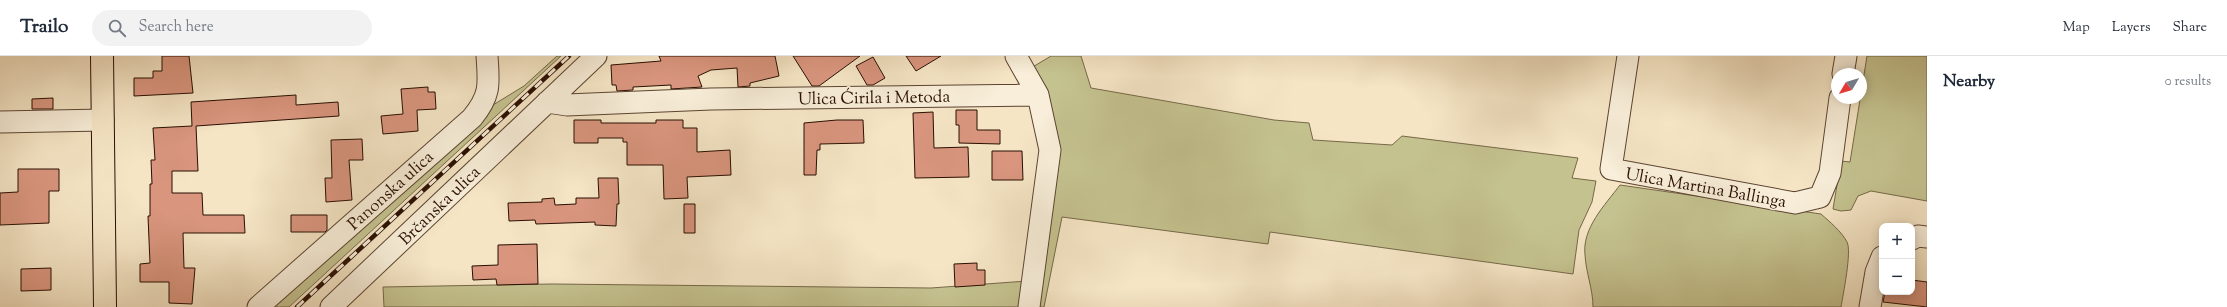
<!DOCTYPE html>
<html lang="en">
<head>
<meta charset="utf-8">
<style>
  :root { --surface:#fff; --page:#f2f2f3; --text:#1f2937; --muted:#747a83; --line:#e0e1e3 }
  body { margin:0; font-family:"Sorts Mill Goudy",serif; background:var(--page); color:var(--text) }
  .controls { position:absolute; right:12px; bottom:12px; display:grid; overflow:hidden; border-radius:8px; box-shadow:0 2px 10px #0003 }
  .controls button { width:36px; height:36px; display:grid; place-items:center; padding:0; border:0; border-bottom:1px solid var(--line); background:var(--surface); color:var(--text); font:20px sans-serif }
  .compass { position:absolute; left:1831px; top:12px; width:36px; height:36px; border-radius:50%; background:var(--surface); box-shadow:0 2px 10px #0003; rotate:232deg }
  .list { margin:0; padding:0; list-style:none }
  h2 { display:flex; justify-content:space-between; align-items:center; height:52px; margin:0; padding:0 16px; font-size:17px }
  h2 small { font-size:13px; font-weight:400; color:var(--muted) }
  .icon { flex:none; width:22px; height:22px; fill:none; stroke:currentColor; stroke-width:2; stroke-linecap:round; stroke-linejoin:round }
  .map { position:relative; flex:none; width:1927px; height:251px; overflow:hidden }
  header { display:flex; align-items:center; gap:24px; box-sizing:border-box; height:56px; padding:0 20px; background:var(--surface); border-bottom:1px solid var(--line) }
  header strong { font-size:19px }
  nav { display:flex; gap:22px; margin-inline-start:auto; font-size:14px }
  .search { width:280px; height:36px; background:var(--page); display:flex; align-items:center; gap:10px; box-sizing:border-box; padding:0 14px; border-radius:22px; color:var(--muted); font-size:15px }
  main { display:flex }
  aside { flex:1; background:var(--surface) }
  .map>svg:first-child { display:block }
  .green { fill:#c4c28f; stroke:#766848 }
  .building { fill:#d9957e; stroke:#290e00 }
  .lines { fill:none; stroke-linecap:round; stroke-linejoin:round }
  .minor-casing { stroke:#5c4431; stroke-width:23 }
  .major-casing { stroke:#290e00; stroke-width:24 }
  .minor { stroke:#f8eed9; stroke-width:21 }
  .major { stroke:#f5e5c5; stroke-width:22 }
  .rail-casing { stroke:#290e00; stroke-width:4.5 }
  .rail { stroke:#f8eed9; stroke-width:3; stroke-dasharray:9; stroke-linecap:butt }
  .labels { text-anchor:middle; stroke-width:3.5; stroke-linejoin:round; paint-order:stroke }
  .street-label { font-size:17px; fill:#290e00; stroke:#f8eed9 }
</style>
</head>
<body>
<header>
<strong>Trailo</strong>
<div class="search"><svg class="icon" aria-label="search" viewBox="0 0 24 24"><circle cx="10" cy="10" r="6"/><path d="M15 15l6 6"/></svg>Search here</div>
<nav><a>Map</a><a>Layers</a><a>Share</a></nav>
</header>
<main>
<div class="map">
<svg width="1927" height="251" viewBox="0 0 1927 251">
  <rect width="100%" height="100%" fill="#f5e5c5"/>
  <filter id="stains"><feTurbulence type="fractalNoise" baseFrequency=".005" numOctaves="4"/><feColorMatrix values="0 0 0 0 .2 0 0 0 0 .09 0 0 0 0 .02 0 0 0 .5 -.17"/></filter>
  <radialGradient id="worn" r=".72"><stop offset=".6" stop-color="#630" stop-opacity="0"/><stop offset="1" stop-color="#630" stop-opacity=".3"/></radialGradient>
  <!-- green -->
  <path class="green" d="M557,0H561L289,251H265L493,49L524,30Z
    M1051,0H1081L1091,32L1274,64L1309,67L1313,84L1392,89L1402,80L1578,102L1572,122L1596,125L1592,146L1579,174L1573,218L1270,176L1268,188L1062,161L1044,251H1034L1050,150L1031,12Z
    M1867,0H1927V145L1871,135L1858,140L1851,154L1841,155L1833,153L1841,105L1850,106Z
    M1620,129L1821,158C1830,166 1841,175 1847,186C1852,195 1843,239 1841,251H1593C1593,233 1586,217 1585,199C1582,172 1605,149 1620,129Z
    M1027,225L1023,251H384L383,231L552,228L931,232Z"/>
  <!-- building -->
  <path class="building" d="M162,0H189L193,37L134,40V22H153V15H162Z
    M659,0H775L779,20L750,27V30L738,31L737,12L711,14L698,20L702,31L671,33V29L633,31V34L617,35L616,29H612L611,9L661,5Z
    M793,0H860L819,30H812Z
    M906,0H941L916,15Z
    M873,1L885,22L873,29H867L856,10Z
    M428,31V36H435L436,53L417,54L418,75L383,78L381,60L403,58L401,33Z
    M296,39V49L338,46L339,60L196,70L198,115H172V137H202L203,159H244L245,177H183L184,212H195L192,248L169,247V226H140V208L150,207L148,160H150V128H152L151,104H155L153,72L192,70L191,46Z
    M53,42V53H32V43Z
    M956,54H977V74H1000V88L959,87V69H956Z
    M933,56L934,92L968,91L969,121L915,122L913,57Z
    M574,64H601V67H656V64H683V72H697V96L730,94L731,119L687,121L688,142L664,143L663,109H627V86H623V82H598V87H574Z
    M837,64H863L864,87L820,88V94H817L816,119H804V67Z
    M362,83L363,104H349L352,144L326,146L325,122H332L331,84Z
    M992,95H1022L1023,124H992Z
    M18,113H59V135H49V167L0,169V137L18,136Z
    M598,122H618L619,148H617L616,170L595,169V166L536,168L535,164L509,165L508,147L542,146V143L554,142L555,149L576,148V142H599Z
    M684,148H695V177H684Z
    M291,159H327V174L325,176H291Z
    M537,188L538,228L497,229L496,223L473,224L472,210L498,209V189Z
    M977,207V214H985V229L955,231L954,208Z
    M51,212V234L21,235V213Z
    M1912,224L1927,226V251L1883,246L1885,236H1912Z"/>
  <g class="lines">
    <defs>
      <path id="minor" d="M1016,0L1038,39L1050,94L1029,251
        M1628,0L1611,113L1795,147L1820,141L1830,117L1840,42
        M1843,18L1846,0
        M547,46L567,49L711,43L1038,39
        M0,66L103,64
        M1912,183L1918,180L1927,181
        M258,251L472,62C491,39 489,28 487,0
        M331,251L596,0
        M1870,251L1876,216L1882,201"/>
      <path id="major" d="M102,0L105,251"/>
    </defs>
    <!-- minor casing -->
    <use href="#minor" class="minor-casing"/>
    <!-- major casing -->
    <use href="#major" class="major-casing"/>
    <!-- minor -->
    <use href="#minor" class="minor"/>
    <!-- major -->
    <use href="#major" class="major"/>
    <defs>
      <path id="rail" d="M297,251L569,0"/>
    </defs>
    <!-- rail casing -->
    <use href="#rail" class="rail-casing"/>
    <!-- rail -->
    <use href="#rail" class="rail"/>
  </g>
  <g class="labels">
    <!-- street labels -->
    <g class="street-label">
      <text transform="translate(874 41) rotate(-1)" y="6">Ulica Ćirila i Metoda</text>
      <text transform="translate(1706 131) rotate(10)" y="6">Ulica Martina Ballinga</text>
      <text transform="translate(390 134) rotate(-42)" y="6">Panonska ulica</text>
      <text transform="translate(439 149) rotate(-44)" y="6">Brčanska ulica</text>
    </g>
  </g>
  <rect width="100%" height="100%" filter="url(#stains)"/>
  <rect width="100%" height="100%" fill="url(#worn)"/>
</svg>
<div class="controls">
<button>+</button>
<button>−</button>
</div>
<svg class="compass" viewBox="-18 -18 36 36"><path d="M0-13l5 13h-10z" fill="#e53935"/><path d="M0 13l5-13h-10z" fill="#747a83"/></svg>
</div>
<aside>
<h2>Nearby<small>0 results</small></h2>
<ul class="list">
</ul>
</aside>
</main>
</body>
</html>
